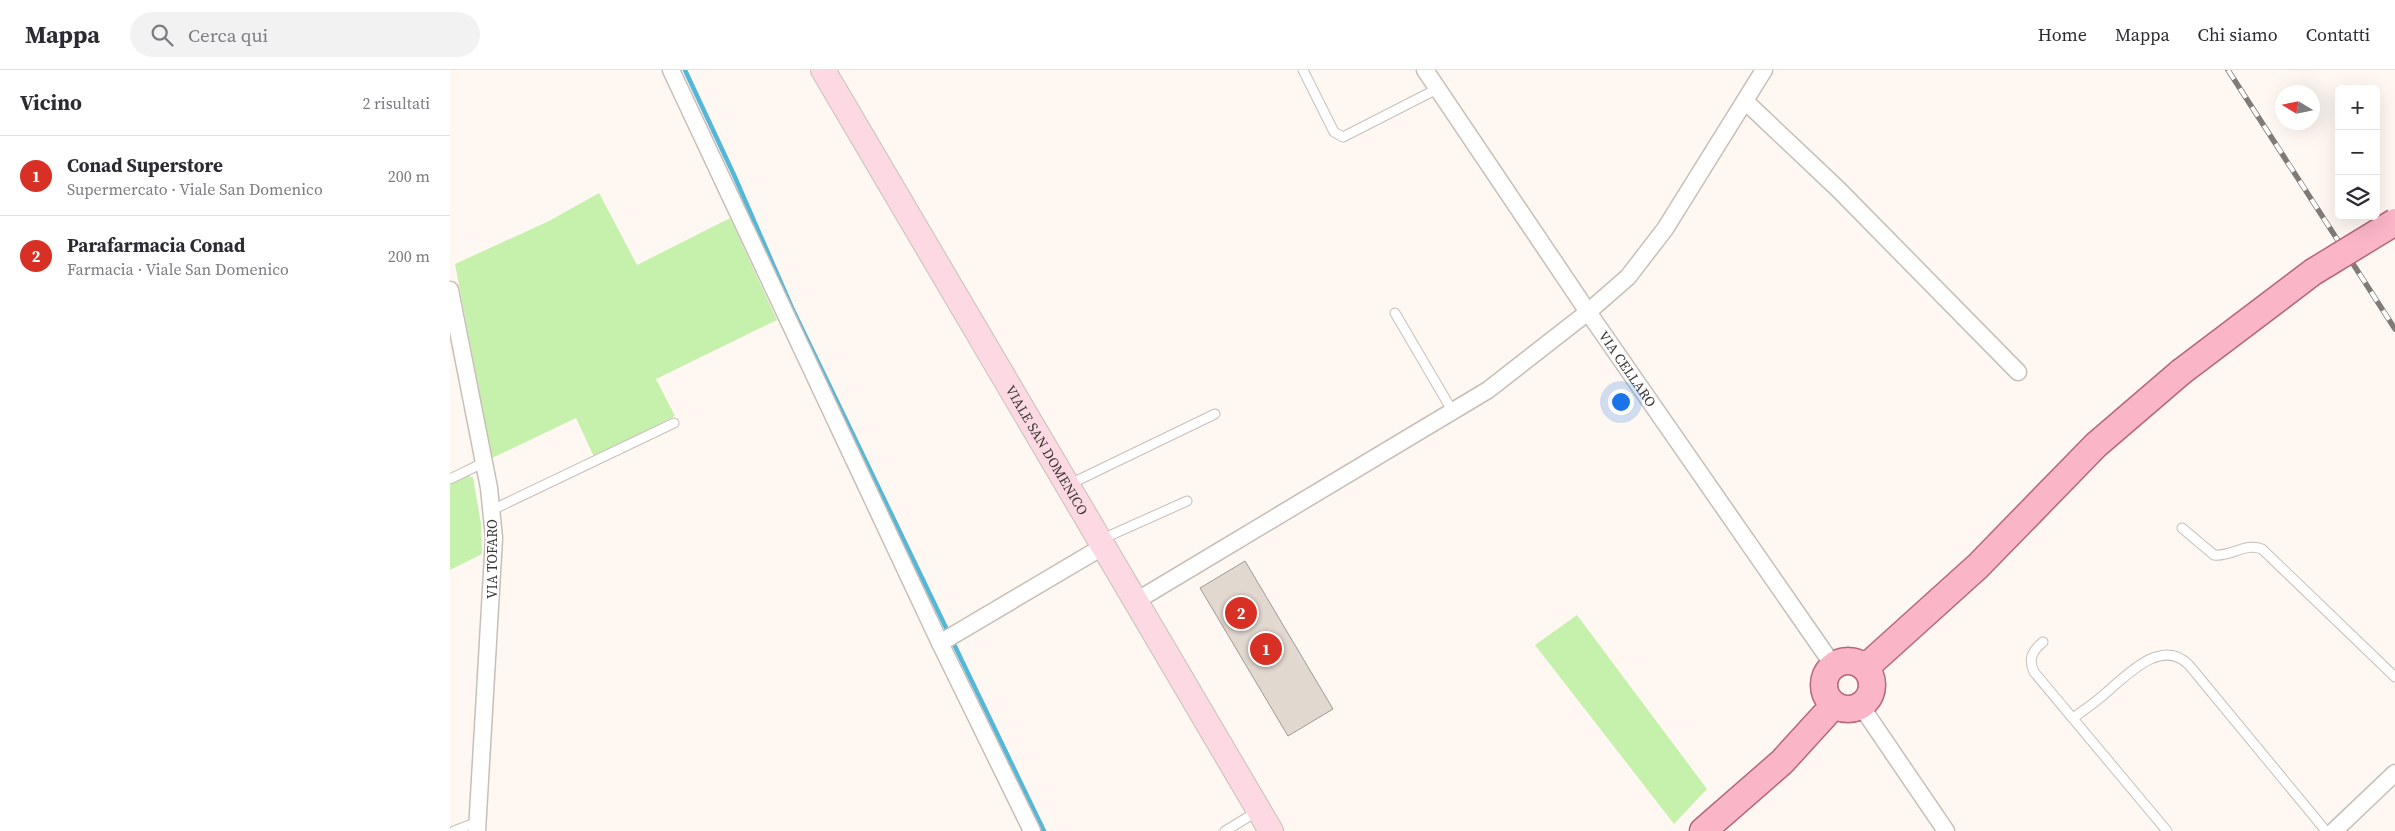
<!DOCTYPE html>
<html lang="it">
<head>
<meta charset="utf-8">
<style>
  :root { --surface:#fff; --page:#f2f2f3; --text:#2b2b33; --muted:#7c7c81; --line:#e1e1e2; --accent:#d93025 }
  body { margin:0; font-family:"Source Serif 4",serif; background:var(--page); color:var(--text) }
  .controls { position:absolute; right:15px; top:15px; display:grid; overflow:hidden; border-radius:8px; box-shadow:0 5px 20px #0002 }
  .controls button { width:45px; height:45px; display:grid; place-items:center; padding:0; border:0; border-bottom:1px solid var(--line); background:var(--surface); color:var(--text); font:25px sans-serif }
  .compass { position:absolute; left:1825px; top:15px; width:45px; height:45px; border-radius:50%; background:var(--surface); box-shadow:0 5px 20px #0002; rotate:280deg }
  .you { position:absolute; left:1170px; top:331px; width:18px; height:18px; margin:-12px; border:4px solid #fff; border-radius:50%; background:#1a73e8; box-shadow:0 0 0 8px #1a73e833 }
  .badge { display:grid; place-items:center; width:32px; height:32px; border-radius:50%; background:var(--accent); color:#fff; font-size:16px; font-weight:700 }
  .pin { position:absolute; translate:-50% -50%; border:2px solid #fff; box-shadow:0 1px 5px #0006 }
  .list { margin:0; padding:0; list-style:none }
  h2 { display:flex; justify-content:space-between; align-items:center; height:65px; margin:0; padding:0 20px; font-size:21px }
  h2 small { font-size:16px; font-weight:400; color:var(--muted) }
  .list li { display:grid; grid-template-columns:32px 1fr auto; gap:15px; align-items:center; box-sizing:border-box; height:80px; padding:0 20px; border-top:1px solid var(--line) }
  .list b { display:block; font-size:19px; white-space:nowrap }
  .list p { margin:0; font-size:16px; white-space:nowrap; color:var(--muted) }
  .list em { font-size:16px; font-style:normal; color:var(--muted) }
  .icon { flex:none; width:28px; height:28px; fill:none; stroke:currentColor; stroke-width:2; stroke-linecap:round; stroke-linejoin:round }
  .map { position:relative; flex:none; width:1945px; height:761px; overflow:hidden }
  header { display:flex; align-items:center; gap:30px; box-sizing:border-box; height:70px; padding:0 25px; background:var(--surface); border-bottom:1px solid var(--line) }
  header strong { font-size:24px }
  nav { display:flex; gap:28px; margin-inline-start:auto; font-size:18px }
  .search { width:350px; height:45px; background:var(--page); display:flex; align-items:center; gap:12px; box-sizing:border-box; padding:0 18px; border-radius:28px; color:var(--muted); font-size:19px }
  main { display:flex }
  aside { flex:1; background:var(--surface) }
  .map>svg:first-child { display:block }
  .green { fill:#c6f1ac }
  .lines { fill:none; stroke-linecap:round; stroke-linejoin:round }
  .stream { stroke:#53b7da; stroke-width:4.5 }
  .building { fill:#e1d8d0; stroke:#a09890 }
  .service-casing { stroke:#c7bfb7; stroke-width:11 }
  .minor-casing { stroke:#c7bfb7; stroke-width:19 }
  .secondary-casing { stroke:#c7bfb7; stroke-width:26 }
  .primary-casing { stroke:#b4687a; stroke-width:29 }
  .service { stroke:#fff; stroke-width:9 }
  .minor { stroke:#fff; stroke-width:16 }
  .secondary { stroke:#fddae3; stroke-width:24 }
  .primary { stroke:#fab5c7; stroke-width:26 }
  .rail-casing { stroke:#807b77; stroke-width:5.5 }
  .rail { stroke:#fff; stroke-width:4; stroke-dasharray:11; stroke-linecap:butt }
  .primary-bridge-casing { stroke:#b4687a; stroke-width:29; stroke-linecap:butt }
  .primary-bridge { stroke:#fab5c7; stroke-width:26 }
  .labels { text-anchor:middle; stroke-width:4; stroke-linejoin:round; paint-order:stroke }
  .street-label { font-size:14px; fill:#393633; stroke:#fff }
</style>
</head>
<body>
<header>
<strong>Mappa</strong>
<div class="search"><svg class="icon" aria-label="search" viewBox="0 0 24 24"><circle cx="10" cy="10" r="6"/><path d="M15 15l6 6"/></svg>Cerca qui</div>
<nav><a>Home</a><a>Mappa</a><a>Chi siamo</a><a>Contatti</a></nav>
</header>
<main>
<aside>
<h2>Vicino<small>2 risultati</small></h2>
<ul class="list">
<li><span class="badge">1</span><div><b>Conad Superstore</b><p>Supermercato · Viale San Domenico</p></div><em>200 m</em></li>
<li><span class="badge">2</span><div><b>Parafarmacia Conad</b><p>Farmacia · Viale San Domenico</p></div><em>200 m</em></li>
</ul>
</aside>
<div class="map">
<svg width="1945" height="761" viewBox="0 0 1945 761">
  <rect width="100%" height="100%" fill="#fff8f2"/>
  <!-- green -->
  <path class="green" d="M149,123L187,195L280,148L327,250L206,309L225,346L144,387L126,348L42,388L5,194L99,151Z
    M17,406L23,407L31,454L32,484L0,500V415Z
    M1127,545L1257,719L1224,754L1085,575Z"/>
  <g class="lines">
    <!-- stream -->
    <path class="stream" d="M235,0L284,105L342,238L594,761"/>
  </g>
  <!-- building -->
  <path class="building" d="M795,491L883,639L838,666L750,518Z"/>
  <g class="lines">
    <defs>
      <path id="service" d="M853,0L884,62L893,67L987,19
        M945,243L1003,342
        M0,409L33,393
        M618,415L765,344
        M42,440L224,353
        M1732,458L1764,485C1782,487 1795,472 1812,479L1945,607
        M650,470L737,431
        M1593,572C1582,581 1578,589 1584,602L1717,761
        M1623,648C1634,640 1646,632 1657,622C1677,605 1712,567 1739,595L1876,761
        M4,761L28,752
        M775,761L808,741"/>
      <g id="minor">
        <path d="M221,0L490,573L582,761"/>
        <path id="s1" d="M975,0L1138,242L1383,595"/>
        <path d="M1295,31L1388,119L1568,302"/>
        <path d="M0,220L39,418L44,468L27,761"/>
        <path d="M686,531L1038,320L1138,242L1178,207L1215,159L1314,0"/>
        <path d="M490,573L654,476"/>
        <path d="M1411,636L1496,761"/>
        <path d="M1884,761L1945,703"/>
      </g>
      <g id="secondary">
        <path id="s2" d="M373,0L821,761"/>
      </g>
      <path id="primary" d="M1374 615a24 24 0 1 1 48 0a24 24 0 1 1-48 0Z
        M1415,598L1528,496L1646,375L1731,302
        M1253,761L1332,692L1384,635"/>
    </defs>
    <!-- service casing -->
    <use href="#service" class="service-casing"/>
    <!-- minor casing -->
    <use href="#minor" class="minor-casing"/>
    <!-- secondary casing -->
    <use href="#secondary" class="secondary-casing"/>
    <!-- primary casing -->
    <use href="#primary" class="primary-casing"/>
    <!-- service -->
    <use href="#service" class="service"/>
    <!-- minor -->
    <use href="#minor" class="minor"/>
    <!-- secondary -->
    <use href="#secondary" class="secondary"/>
    <!-- primary -->
    <use href="#primary" class="primary"/>
    <defs>
      <path id="rail" d="M1778,0L1945,259"/>
    </defs>
    <!-- rail casing -->
    <use href="#rail" class="rail-casing"/>
    <!-- rail -->
    <use href="#rail" class="rail"/>
    <defs>
      <path id="primary-bridge" d="M1731,302L1863,202L1945,152"/>
    </defs>
    <!-- primary-bridge casing -->
    <use href="#primary-bridge" class="primary-bridge-casing"/>
    <!-- primary-bridge -->
    <use href="#primary-bridge" class="primary-bridge"/>
  </g>
  <g class="labels">
    <!-- street labels -->
    <g class="street-label">
      <text dy="5" stroke="none"><textPath href="#s1" startOffset="361">VIA CELLARO</textPath></text>
      <text dy="5" stroke="none"><textPath href="#s2" startOffset="441">VIALE SAN DOMENICO</textPath></text>
      <text transform="translate(42 489) rotate(-90)" y="5">VIA TOFARO</text>
    </g>
  </g>
</svg>
<div class="controls">
<button>+</button>
<button>−</button>
<button><svg class="icon" aria-label="layers" viewBox="0 0 24 24"><path d="M12 4l9 5-9 5-9-5zM3 14l9 5 9-5"/></svg></button>
</div>
<svg class="compass" viewBox="-18 -18 36 36"><path d="M0-13l5 13h-10z" fill="#e53935"/><path d="M0 13l5-13h-10z" fill="#7c7c81"/></svg>
<div class="you"></div>
<div class="pin badge" style="left:816px;top:579px">1</div>
<div class="pin badge" style="left:791px;top:543px">2</div>
</div>
</main>
</body>
</html>
